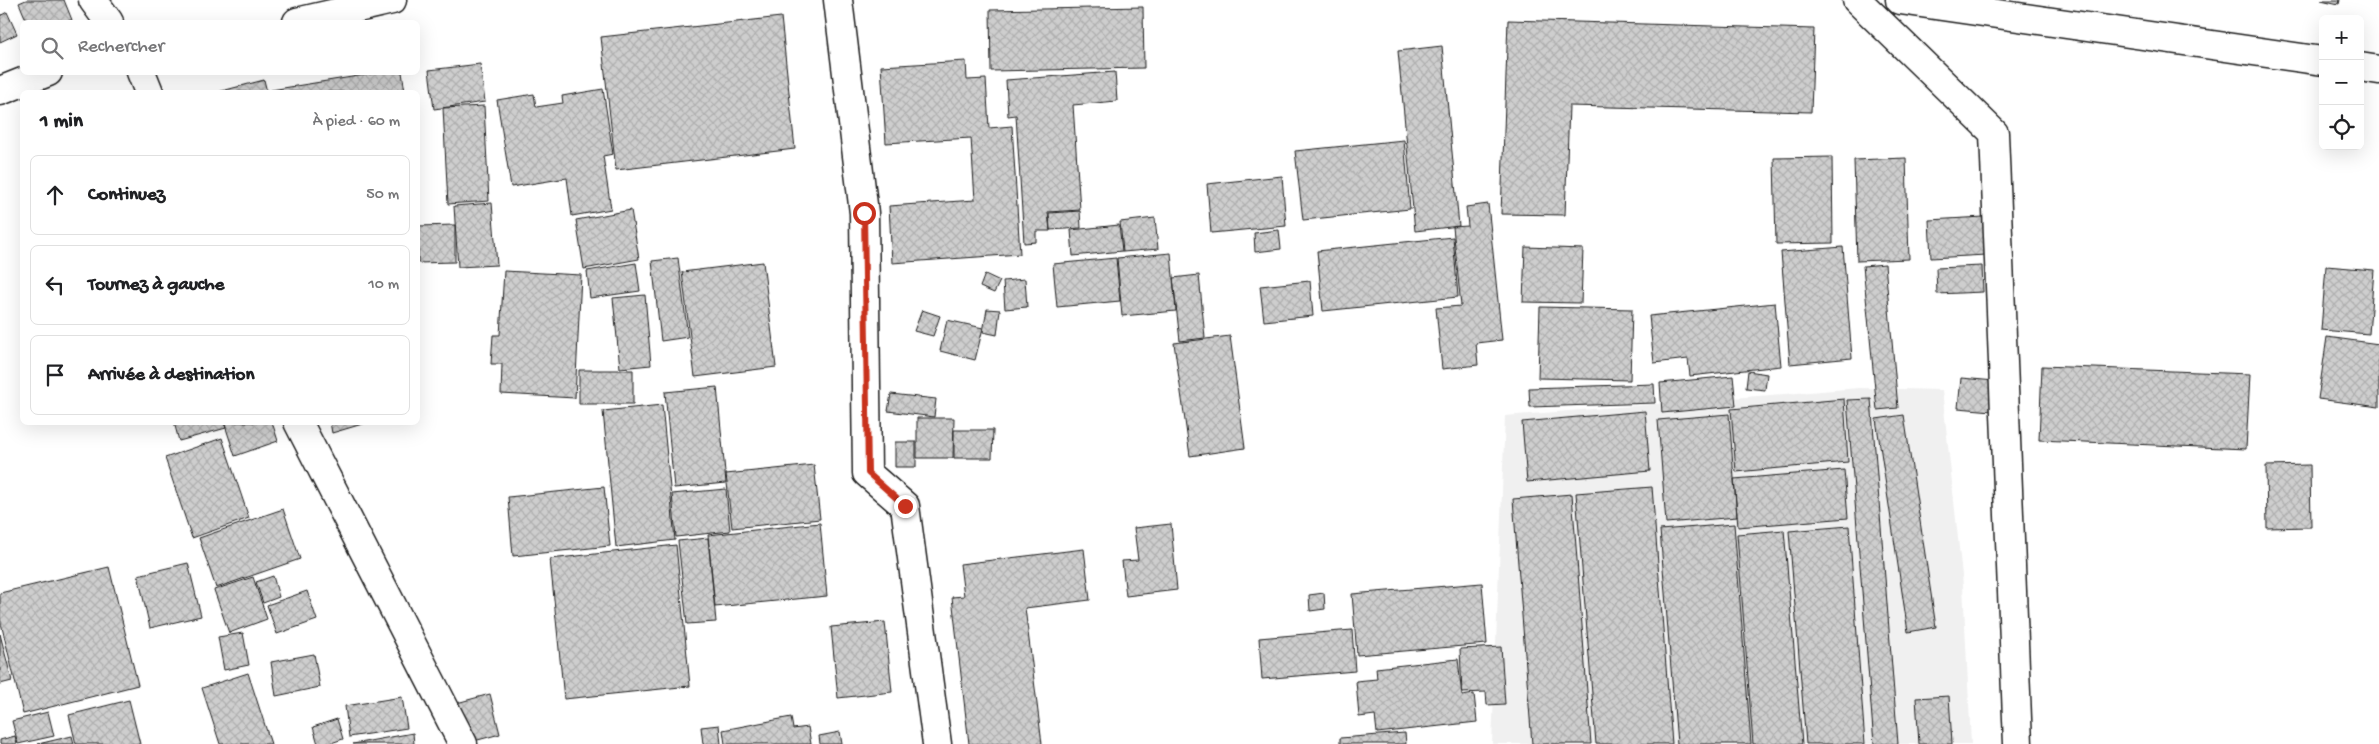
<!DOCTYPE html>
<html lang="fr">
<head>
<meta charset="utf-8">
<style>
  :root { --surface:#fff; --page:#f6f6f6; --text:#202124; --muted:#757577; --line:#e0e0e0 }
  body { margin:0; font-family:"Gochi Hand",sans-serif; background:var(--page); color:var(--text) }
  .controls { position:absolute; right:15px; top:15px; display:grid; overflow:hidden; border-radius:8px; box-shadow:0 5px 20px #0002 }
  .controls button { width:45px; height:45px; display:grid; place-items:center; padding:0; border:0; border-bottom:1px solid var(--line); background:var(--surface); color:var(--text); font:25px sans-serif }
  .stop { position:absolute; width:15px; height:15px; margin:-11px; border:4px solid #c8321e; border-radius:50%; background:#fff }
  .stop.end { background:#c8321e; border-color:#fff; box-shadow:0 1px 5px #0008 }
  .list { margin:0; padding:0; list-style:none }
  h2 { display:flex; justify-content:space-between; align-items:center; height:65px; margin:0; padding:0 20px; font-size:21px }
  h2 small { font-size:16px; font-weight:400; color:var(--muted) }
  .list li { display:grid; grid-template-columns:32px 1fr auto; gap:15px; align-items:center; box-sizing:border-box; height:80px; margin:0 10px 10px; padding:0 10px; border:1px solid var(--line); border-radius:8px }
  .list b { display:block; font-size:19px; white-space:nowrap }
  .list em { font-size:16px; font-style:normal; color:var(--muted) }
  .icon { flex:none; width:28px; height:28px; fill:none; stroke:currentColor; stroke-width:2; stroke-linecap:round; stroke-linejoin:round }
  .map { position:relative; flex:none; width:2379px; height:744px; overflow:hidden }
  .search { position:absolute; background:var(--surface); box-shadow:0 5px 20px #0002; left:20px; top:20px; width:400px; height:55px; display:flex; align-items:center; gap:12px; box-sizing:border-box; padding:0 18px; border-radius:8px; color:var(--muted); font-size:19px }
  .panel { position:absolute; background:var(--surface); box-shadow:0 5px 20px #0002; left:20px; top:90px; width:400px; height:335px; border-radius:8px }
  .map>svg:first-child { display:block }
  .built { fill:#f0f0f0 }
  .building { fill:url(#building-cross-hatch); stroke:#1c1c1c }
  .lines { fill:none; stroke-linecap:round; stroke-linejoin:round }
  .minor-casing { stroke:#1c1c1c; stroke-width:31 }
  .highway-casing { stroke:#1c1c1c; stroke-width:31 }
  .minor { stroke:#fff; stroke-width:28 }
  .highway { stroke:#fff; stroke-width:28 }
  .route { stroke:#c8321e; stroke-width:6 }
</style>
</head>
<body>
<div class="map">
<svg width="2379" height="744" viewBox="0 0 2379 744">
  <defs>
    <pattern id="building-cross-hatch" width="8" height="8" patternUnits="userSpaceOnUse" patternTransform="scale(1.25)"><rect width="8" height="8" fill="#cecece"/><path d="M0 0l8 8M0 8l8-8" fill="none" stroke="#b0b0b0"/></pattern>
  </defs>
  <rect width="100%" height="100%" fill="#fff"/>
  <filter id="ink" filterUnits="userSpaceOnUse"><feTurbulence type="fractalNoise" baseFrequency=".02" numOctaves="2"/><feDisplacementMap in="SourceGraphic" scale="10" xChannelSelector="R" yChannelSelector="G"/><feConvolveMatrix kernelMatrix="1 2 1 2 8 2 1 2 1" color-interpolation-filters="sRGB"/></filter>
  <g filter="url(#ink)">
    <!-- built -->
    <path class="built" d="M1859,388L1942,390L1963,585L1971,744H1492L1505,416Z"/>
    <!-- building -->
    <path class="building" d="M26,0H64L72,20L65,22H27L19,3Z
      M2321,0H2340L2339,4Z
      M1143,7L1144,68L991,71L990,10Z
      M7,12L17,34L0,42V16Z
      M781,17L795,149L616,170L601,37Z
      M1508,20L1814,29L1811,112L1569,106L1565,215L1501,214Z
      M1442,46L1459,226L1415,231L1398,51Z
      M966,61L967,80L986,79L989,128L1012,126L1020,254L892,263L889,206L975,200L971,138L886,143L881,66Z
      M480,64L485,102L434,109L429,70Z
      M383,72H402L405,92H271V90Z
      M1115,72L1117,101L1073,105L1080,210L1048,212L1050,231H1036V242L1024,243L1016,115L1008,116L1006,80Z
      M264,80L267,92H218Z
      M603,89L613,154L603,156L611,209L572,216L567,178L511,187L497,100L534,94L536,107L563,103L562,96Z
      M484,106L489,201L448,204L443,108Z
      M1404,140L1410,209L1303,220L1295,151Z
      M1832,157L1833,243L1776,244L1774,158Z
      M1906,158L1909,259L1857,261L1854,160Z
      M1282,176L1286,226L1211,233L1207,184Z
      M492,203L497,265L458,267L454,206Z
      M1488,204L1502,340L1476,343L1478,365L1442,369L1436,308L1461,306L1453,227L1468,226L1466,207Z
      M631,210L639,259L584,269L576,220Z
      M1080,211L1081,228L1050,230L1049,213Z
      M1984,217L1986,255L1931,258L1929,220Z
      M1155,218L1158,249L1123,252L1120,222Z
      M455,225V262L418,263V226Z
      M1119,225L1122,251L1073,256L1071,230Z
      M1279,230L1281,249L1255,252L1254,233Z
      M1453,237L1458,297L1323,311L1317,251Z
      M1525,247L1583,249L1581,303L1523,302Z
      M1843,247L1852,358L1790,364L1781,252Z
      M1171,253L1176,311L1122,316L1117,258Z
      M678,258L688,337L661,341L652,261Z
      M1116,258L1120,301L1057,307L1053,264Z
      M763,262L776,367L695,377L682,272Z
      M636,263L640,291L590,298L587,271Z
      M1885,264L1898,408L1877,410L1863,266Z
      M1982,266L1983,292L1937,294L1936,268Z
      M2326,266L2374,270L2369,334L2321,330Z
      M504,271L581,275L575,398L501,394L502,364H491L493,335H500Z
      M985,274L1000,281L994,293L980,287Z
      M1199,275L1205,338L1180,341L1173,278Z
      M1025,279L1027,307L1005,309L1003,281Z
      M1310,281L1313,316L1264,321L1260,286Z
      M645,295L651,365L620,368L613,298Z
      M1775,303L1781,366L1690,376L1688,359L1654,363L1649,316Z
      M1540,307L1632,309L1630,380L1538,378Z
      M987,309L1000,310L997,335L983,332Z
      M922,310L940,316L933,336L914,331Z
      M947,320L983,328L975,360L940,351Z
      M1230,336L1245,448L1190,456L1174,343Z
      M2327,337L2379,344V407L2318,399Z
      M2042,366L2250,374L2246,449L2039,440Z
      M579,370H633V404H579Z
      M1748,371L1767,374L1765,390L1746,388Z
      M1733,376L1736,406L1662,413L1660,383Z
      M1961,378L1995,381L1992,411L1958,408Z
      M1654,384L1655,403L1530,407L1529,388Z
      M717,387L726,483L674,488L665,392Z
      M891,394L936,399L934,417L888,411Z
      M1844,399L1848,462L1736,472L1731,409Z
      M1871,399L1898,744H1874L1847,400Z
      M662,405L675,540L616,547L603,411Z
      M1645,411L1650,471L1527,482L1522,422Z
      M1729,414L1737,517L1666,523L1658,420Z
      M1904,415L1936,627L1908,632L1876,419Z
      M917,418H954L953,458H917Z
      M174,422H224L226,428L179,441Z
      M224,422H272L278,441L235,456Z
      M330,422H369L332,433Z
      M954,430H993L992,458H954Z
      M222,438L249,518L192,538L165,458Z
      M895,442H916V467H895Z
      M814,465L820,519L732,528L726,474Z
      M2310,465L2311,527L2267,528L2266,466Z
      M1844,470L1848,518L1738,527L1734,479Z
      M604,487L610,546L513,556L508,497Z
      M1652,487L1672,744H1596L1576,493Z
      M726,489L730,531L676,537L672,494Z
      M1572,494L1591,744H1532L1513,499Z
      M283,509L300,559L216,588L199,538Z
      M820,523L827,596L715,607L708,535Z
      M1171,524L1177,590L1126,596L1122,561L1138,560L1134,528Z
      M1734,524L1751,744H1677L1660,530Z
      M1849,526L1865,744H1806L1789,531Z
      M1784,530L1802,744H1753L1737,534Z
      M708,538L716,622L687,624L678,541Z
      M676,545L690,686L564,699L550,559Z
      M1084,549L1090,600L1025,608L1042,744H969L952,597L964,596L960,564Z
      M188,563L201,616L150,628L138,575Z
      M109,567L138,685L23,714L0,619V593Z
      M273,576L279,597L263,603L256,582Z
      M253,577L267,619L229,633L214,590Z
      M1482,583L1487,644L1357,655L1352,594Z
      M307,591L317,620L277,634L267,605Z
      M1324,593L1325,609L1310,611L1309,595Z
      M885,622L892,692L838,698L831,627Z
      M1352,630L1355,671L1262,679L1259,638Z
      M243,633L249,665L224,670L218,637Z
      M0,634L12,681L0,684Z
      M1501,647L1505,704L1487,705L1486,692L1462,693L1460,649Z
      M314,654L320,687L276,696L271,662Z
      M1458,659L1462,696L1474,694L1477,722L1377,733L1375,715L1359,717L1356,681L1377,679L1376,668Z
      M248,673L271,744H220L202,688Z
      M490,694L500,734L463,744L453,704Z
      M1949,696L1952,744H1919L1916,698Z
      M402,697L407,728L349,737L345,706Z
      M129,700L140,744H76L69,715Z
      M48,712L54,736L18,744L12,721Z
      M791,717L793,729L808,727L811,744H725L723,730Z
      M337,719L343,739L328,744H318L313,727Z
      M719,725L721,744H703L701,727Z
      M840,732L842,744H820L819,736Z
      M413,733L414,744H353Z
      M1405,733L1406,744H1340V738Z
      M15,736L17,744H0V740Z
      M72,736L74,744H38Z"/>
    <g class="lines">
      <defs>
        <path id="minor" d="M93,0L109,22
          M838,0L864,213L867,473L905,506L937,744
          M1857,0L1994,133L2018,744
          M141,72L149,92
          M298,422L463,744"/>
        <path id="highway" d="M1900,0L2323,61
          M297,22L392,0
          M2360,67L2379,70
          M0,91L48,72"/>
      </defs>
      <!-- minor casing -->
      <use href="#minor" class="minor-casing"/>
      <!-- highway casing -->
      <use href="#highway" class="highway-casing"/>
      <!-- minor -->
      <use href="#minor" class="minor"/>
      <!-- highway -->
      <use href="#highway" class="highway"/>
    </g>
  </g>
  <g class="lines" filter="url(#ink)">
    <!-- route -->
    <path class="route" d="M864,213L868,473L905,506"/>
  </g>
</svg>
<div class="controls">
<button>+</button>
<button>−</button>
<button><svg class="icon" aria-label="locate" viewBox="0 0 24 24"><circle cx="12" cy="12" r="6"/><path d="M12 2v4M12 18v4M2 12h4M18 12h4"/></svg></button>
</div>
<div class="stop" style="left:864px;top:213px"></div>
<div class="stop end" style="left:905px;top:506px"></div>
<div class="search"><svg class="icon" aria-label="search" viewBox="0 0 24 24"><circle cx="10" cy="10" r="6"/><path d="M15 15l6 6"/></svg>Rechercher</div>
<section class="panel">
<h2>1 min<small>À pied · 60 m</small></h2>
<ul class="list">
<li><svg class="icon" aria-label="ahead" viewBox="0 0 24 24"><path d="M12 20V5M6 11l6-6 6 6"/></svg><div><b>Continuez</b></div><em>50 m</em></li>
<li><svg class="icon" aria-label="left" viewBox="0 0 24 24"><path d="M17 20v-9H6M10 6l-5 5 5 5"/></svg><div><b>Tournez à gauche</b></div><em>10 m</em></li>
<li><svg class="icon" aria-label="arrive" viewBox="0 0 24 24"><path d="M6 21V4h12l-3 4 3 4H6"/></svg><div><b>Arrivée à destination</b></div></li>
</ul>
</section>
</div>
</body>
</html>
